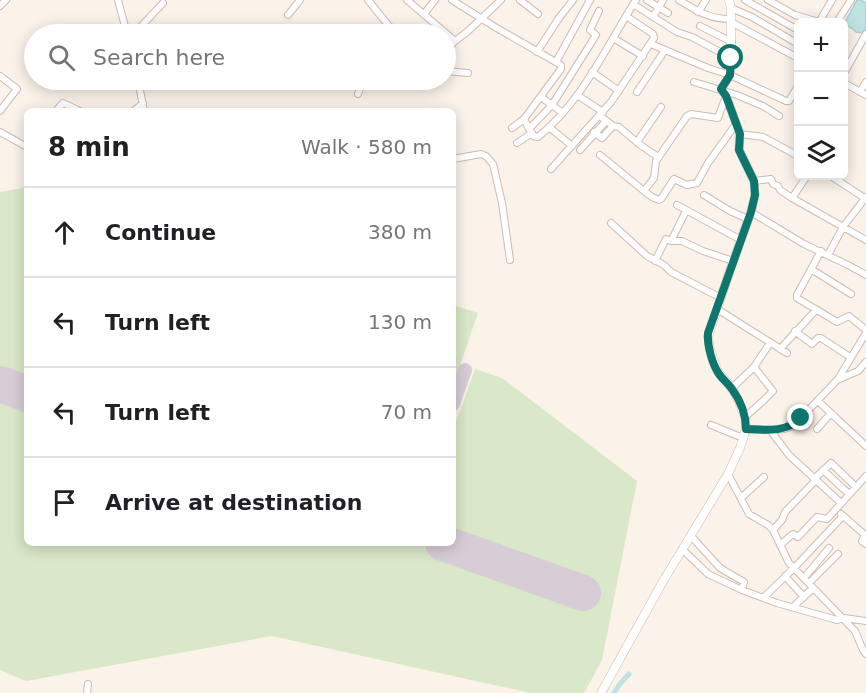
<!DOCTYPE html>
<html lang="en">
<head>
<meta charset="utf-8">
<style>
  :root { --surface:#fff; --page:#f6f6f6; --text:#202124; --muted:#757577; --line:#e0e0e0 }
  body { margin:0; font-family:"DejaVu Sans",sans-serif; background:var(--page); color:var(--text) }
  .controls { position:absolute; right:18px; top:18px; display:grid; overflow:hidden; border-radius:9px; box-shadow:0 3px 15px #0003 }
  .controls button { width:54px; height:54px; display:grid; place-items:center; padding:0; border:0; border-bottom:2px solid var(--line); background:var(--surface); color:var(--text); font:30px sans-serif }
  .stop { position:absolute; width:18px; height:18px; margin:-14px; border:4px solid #0f766e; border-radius:50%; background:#fff }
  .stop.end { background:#0f766e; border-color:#fff; box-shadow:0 2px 6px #0008 }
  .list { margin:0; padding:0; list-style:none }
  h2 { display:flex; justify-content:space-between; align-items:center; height:78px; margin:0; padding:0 24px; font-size:26px }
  h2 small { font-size:20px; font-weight:400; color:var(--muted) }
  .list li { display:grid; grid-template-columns:39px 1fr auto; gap:18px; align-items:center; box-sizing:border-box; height:90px; padding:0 24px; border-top:2px solid var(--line) }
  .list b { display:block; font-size:22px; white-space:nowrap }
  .list em { font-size:20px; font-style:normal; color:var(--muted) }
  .icon { flex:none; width:33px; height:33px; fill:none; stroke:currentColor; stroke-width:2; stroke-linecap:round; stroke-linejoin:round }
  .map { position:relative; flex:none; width:866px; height:693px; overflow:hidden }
  .search { position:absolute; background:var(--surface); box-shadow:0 3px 15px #0003; left:24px; top:24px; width:432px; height:66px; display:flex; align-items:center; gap:15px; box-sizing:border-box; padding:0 21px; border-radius:33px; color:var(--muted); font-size:22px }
  .panel { position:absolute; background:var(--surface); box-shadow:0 3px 15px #0003; left:24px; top:108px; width:432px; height:438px; border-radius:9px }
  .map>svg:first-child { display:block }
  .grass { fill:#d9e8c8 }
  .water { fill:#bfe2e3; stroke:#a6d2d4; stroke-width:1.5 }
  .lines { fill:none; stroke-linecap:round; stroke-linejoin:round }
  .canal { stroke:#bfe2e3; stroke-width:5 }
  .taxiway { stroke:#d8ccd6; stroke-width:14 }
  .runway { stroke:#d8ccd6; stroke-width:36 }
  .minor-casing { stroke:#cebbb2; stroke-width:8 }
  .tertiary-casing { stroke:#cebbb2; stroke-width:9 }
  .minor { stroke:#fff; stroke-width:6 }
  .tertiary { stroke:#fff; stroke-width:8 }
  .route { stroke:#0f766e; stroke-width:8 }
</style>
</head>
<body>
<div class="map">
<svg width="866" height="693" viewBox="0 0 866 693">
  <rect width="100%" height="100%" fill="#fbf2e9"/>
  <!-- grass -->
  <path class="grass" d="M27,187V381L0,372V192Z
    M453,305L478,313L453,385Z
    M475,369L502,378L637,481L602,660L584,693H531L272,636L26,681L0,670V396L27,405V543H417L581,600L588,579L453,532V430Z"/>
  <!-- water -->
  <path class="water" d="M857,0H861L866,3V27L862,33L856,32L853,29L844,24Z"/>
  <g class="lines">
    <!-- canal -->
    <path class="canal" d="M614,693L619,685L629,674"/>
    <!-- taxiway -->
    <path class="taxiway" d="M453,404L465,370"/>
    <!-- runway -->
    <path class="runway" d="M0,384L27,394
      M443,543L583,593"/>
    <defs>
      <path id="minor" d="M118,0L127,34
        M368,0L389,26L401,34
        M407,0L455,41L467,32L501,0
        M452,0L495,27L561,65V69L524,119L512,128
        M520,0L538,14
        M647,0L668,13
        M679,0C697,11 709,19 730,19
        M745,0L798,30
        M768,0L795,15L819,22
        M633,4L677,32L692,37L731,58
        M0,6L6,0
        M731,8L752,17L798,44
        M698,12L706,0
        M424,14L435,0
        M288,15L300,0
        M653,17L663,0
        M731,22L798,58
        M819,22L832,0
        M837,22L851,0
        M700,26L732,42
        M134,34L163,3
        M613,38L643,56
        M651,44L708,68L730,75L786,101H789L798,86
        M446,51L455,41
        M537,52L559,18L573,0
        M556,62L590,0
        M446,71L468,73
        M592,72L619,91
        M844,73L866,34
        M0,76L17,89L0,111
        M138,80L144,111
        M694,82L737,95L763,106L779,116
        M844,83L866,95
        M637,92L665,50
        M860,92L866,82
        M358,94L363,80
        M577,95L603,112
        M726,96L718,118L691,114L687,116L656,161L654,178L644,191L652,197L659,200L661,199L674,179L687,185L697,183L708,163L736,124
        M541,97L563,113
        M56,111L63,103L80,111
        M134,111L143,103
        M600,116L613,126L619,127L639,144L658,157
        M524,119L533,136L538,137C582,102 606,47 636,0
        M549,127L572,146
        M529,129L552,105L591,43L596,35L590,30L599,11
        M0,132L27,147
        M594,132L602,138L613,126
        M740,134L763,137L798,156
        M637,142L661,107
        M517,143L532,133
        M580,150L606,121
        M600,155L644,191
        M453,159L481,154L486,156L493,164L502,203L510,260
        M551,169L611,102L654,38L653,34L626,16
        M807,176L792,198L866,240
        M831,176L866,199
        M754,181L771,179L773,184L778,186L780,190L792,198
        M704,195L730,211L748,219
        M677,205L741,240
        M751,212L804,244L848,265L866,275
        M611,223L647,256L664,265L671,272L721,298
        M671,241L686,211
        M821,251L797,295V298L837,322L849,316L866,330
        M828,255L843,227L866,197
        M655,261L666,239L671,241H682L703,251L733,261
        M811,269L851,294
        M717,309L787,353
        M795,331L812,344L818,338H821L850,357
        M780,349L816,310
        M838,379L866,333
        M732,388L754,367L770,343
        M818,401L866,446
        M745,417L763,401L773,391L754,367
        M711,425L743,438
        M746,429L770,430L785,429L791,427L801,418L837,380L858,371L866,362
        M817,429L831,413
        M770,430L789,455L841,503
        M823,470L849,494
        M728,474L749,514L768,525L773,530L789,563L855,631L863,650L866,654
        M814,479L831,463L856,487
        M741,498L764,477
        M841,514L865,535L862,541L866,544
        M773,530L782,520L785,512L816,480
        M691,536L720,568L744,582L742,590
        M780,545L793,534L798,537L817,517L827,519L866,476
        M682,549L708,574L742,590L777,603L837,620L844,618L866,621
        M785,576L804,597
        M804,578L829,548
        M809,583L838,554
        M763,598L794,568L843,516
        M793,607L813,588
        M87,693L88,684"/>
      <path id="tertiary" d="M601,693L662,583L728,474L740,448L746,429L745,417L739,402L732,388L718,372L710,349L708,337L730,270L751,212L755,195L754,181L739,150L740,134L726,96L721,89L730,75L731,68V8L729,0"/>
    </defs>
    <!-- minor casing -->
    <use href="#minor" class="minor-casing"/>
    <!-- tertiary casing -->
    <use href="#tertiary" class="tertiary-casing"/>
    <!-- minor -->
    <use href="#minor" class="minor"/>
    <!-- tertiary -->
    <use href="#tertiary" class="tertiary"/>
  </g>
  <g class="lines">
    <!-- route -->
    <path class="route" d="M731,58L730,75L721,89L726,96L740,134L739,150L754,181L755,195L751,212L708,333C707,345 712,364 719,374C723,380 728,383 732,389C740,400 746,415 746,429C765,430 786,433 801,418"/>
  </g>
</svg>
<div class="controls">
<button>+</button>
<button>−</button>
<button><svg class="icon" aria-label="layers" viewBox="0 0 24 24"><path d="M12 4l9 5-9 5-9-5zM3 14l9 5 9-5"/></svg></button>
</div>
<div class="stop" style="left:731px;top:58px"></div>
<div class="stop end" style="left:801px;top:418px"></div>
<div class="search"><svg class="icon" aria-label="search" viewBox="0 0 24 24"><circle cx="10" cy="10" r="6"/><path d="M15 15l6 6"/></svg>Search here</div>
<section class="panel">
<h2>8 min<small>Walk · 580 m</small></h2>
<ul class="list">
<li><svg class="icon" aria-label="ahead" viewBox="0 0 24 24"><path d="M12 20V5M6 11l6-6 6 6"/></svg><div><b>Continue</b></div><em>380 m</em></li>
<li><svg class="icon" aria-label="left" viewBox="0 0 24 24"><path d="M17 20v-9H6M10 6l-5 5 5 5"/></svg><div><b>Turn left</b></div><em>130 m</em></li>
<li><svg class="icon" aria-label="left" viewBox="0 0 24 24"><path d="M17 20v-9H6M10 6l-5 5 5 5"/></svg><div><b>Turn left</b></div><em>70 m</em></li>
<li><svg class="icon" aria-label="arrive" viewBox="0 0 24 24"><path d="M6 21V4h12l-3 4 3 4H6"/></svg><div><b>Arrive at destination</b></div></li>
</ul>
</section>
</div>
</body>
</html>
